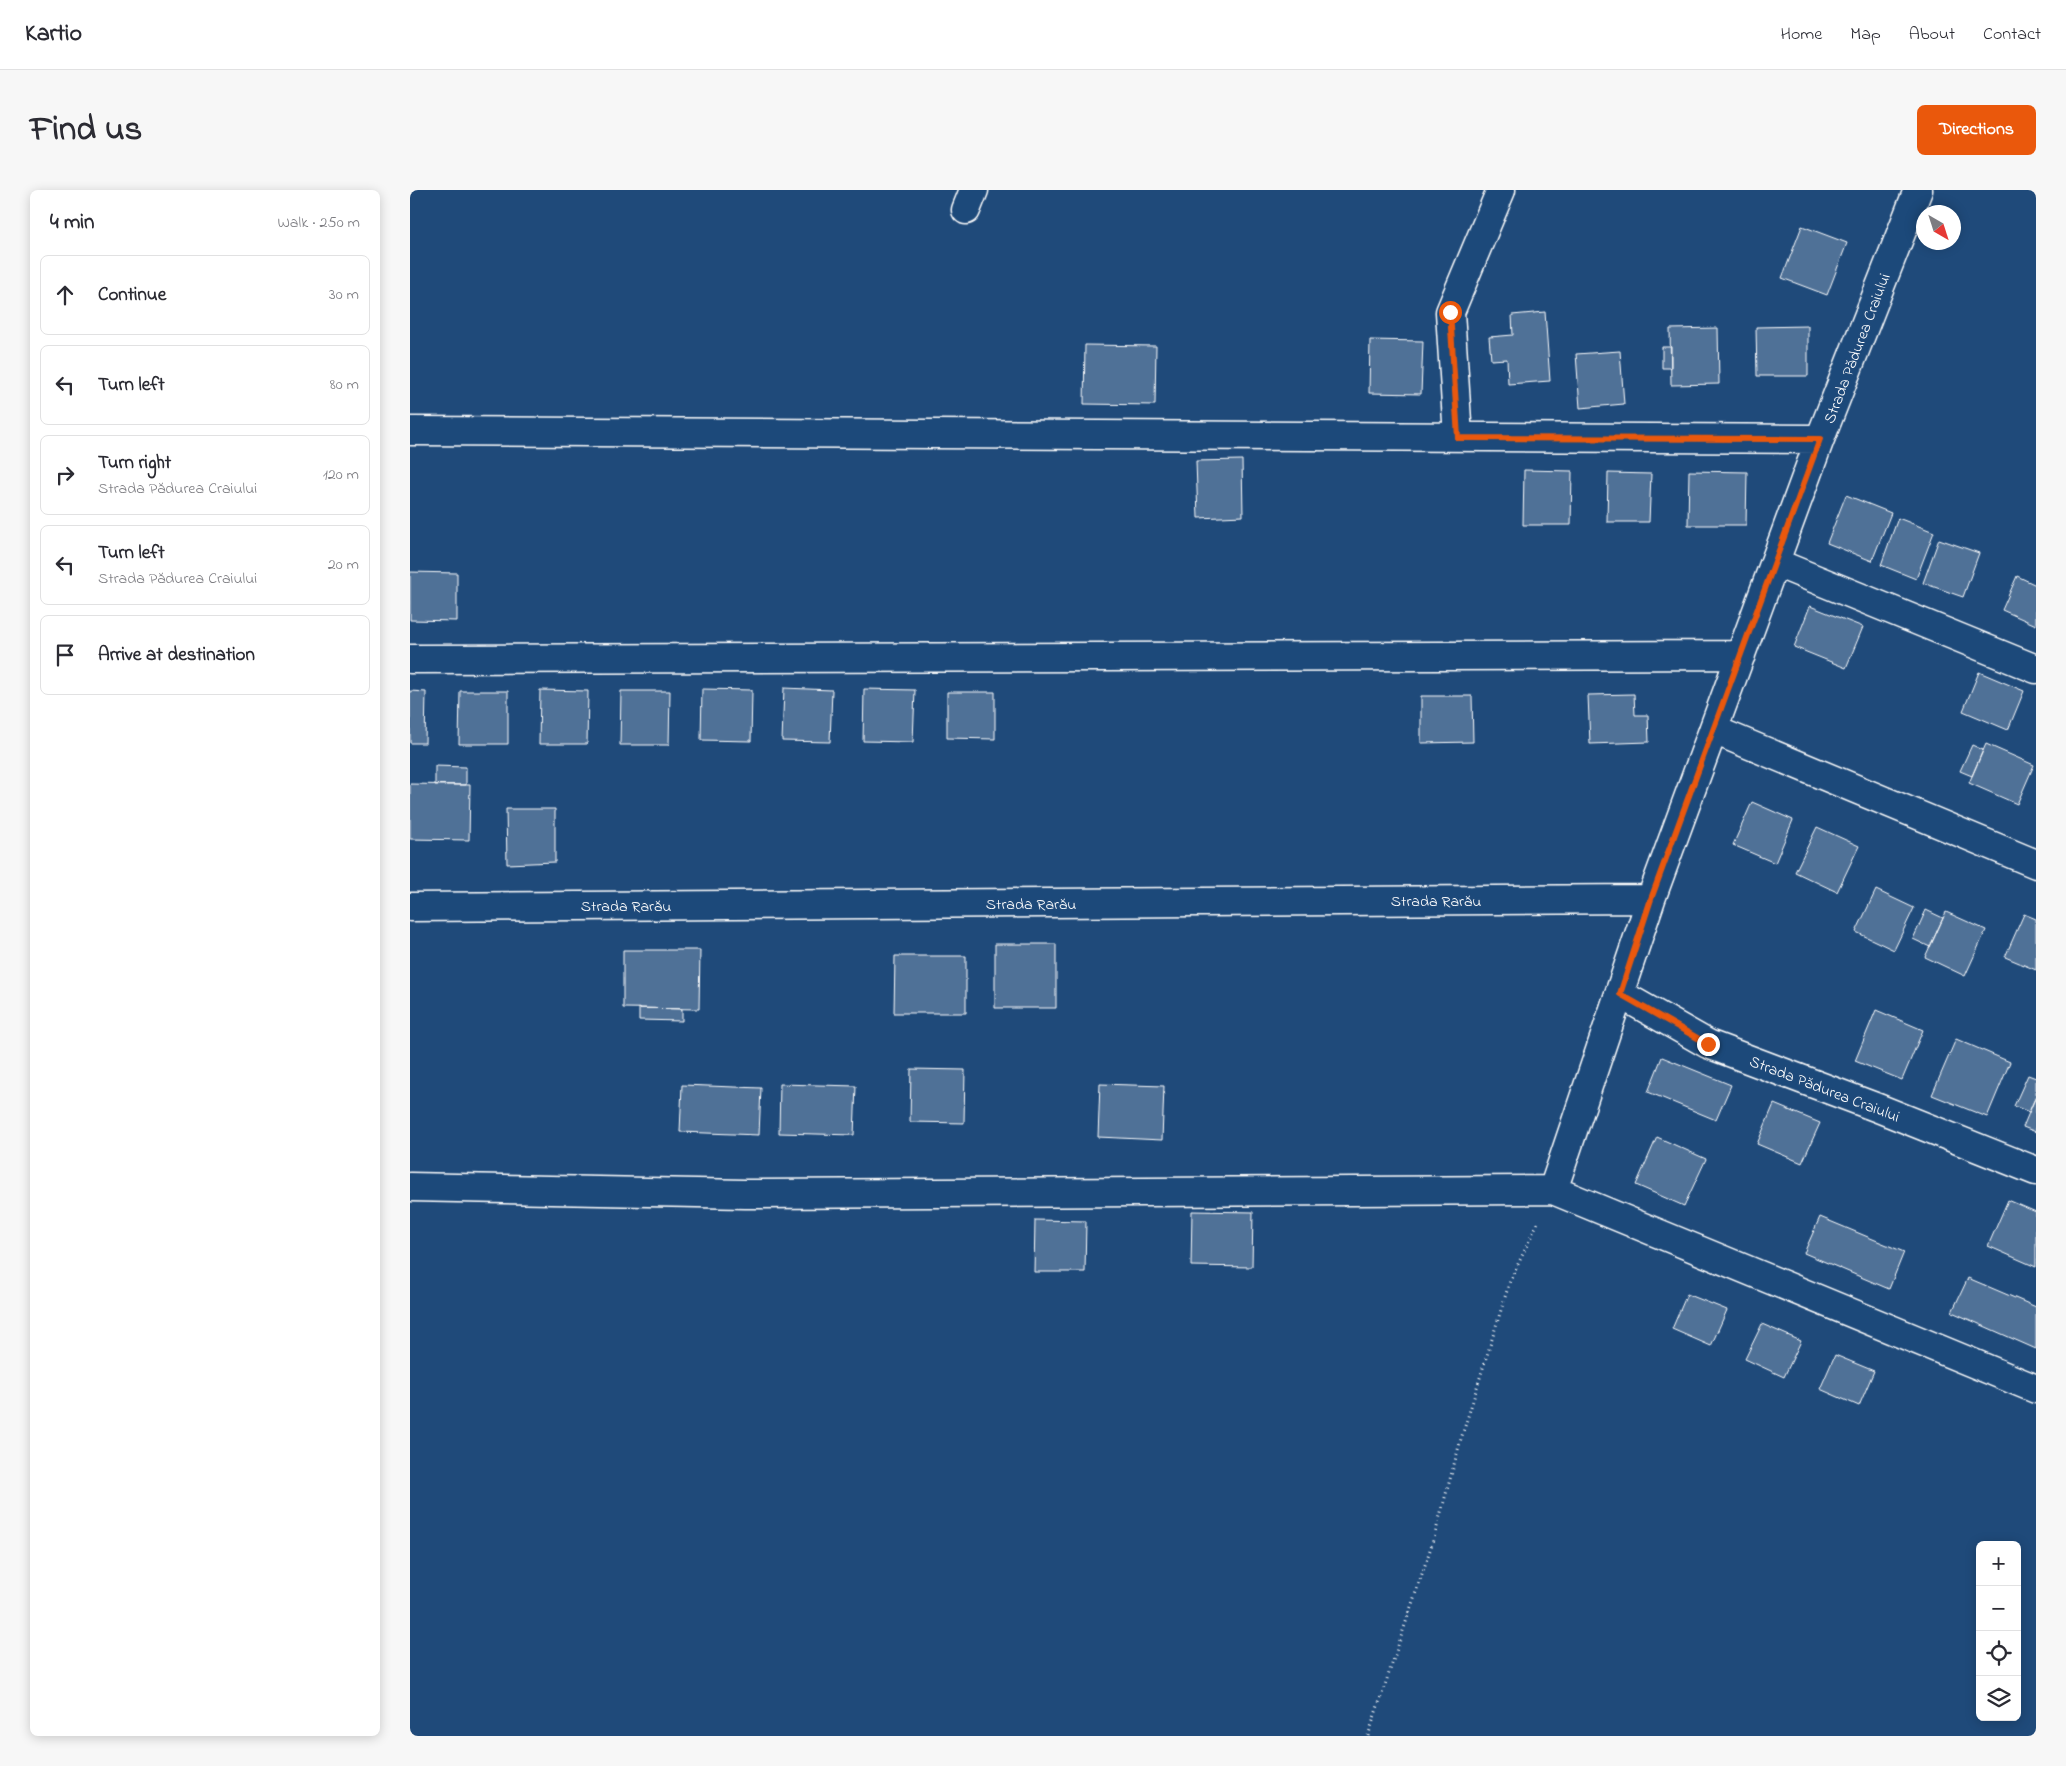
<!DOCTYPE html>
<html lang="en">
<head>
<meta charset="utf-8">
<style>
  :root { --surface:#fff; --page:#f7f7f7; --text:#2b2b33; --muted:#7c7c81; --line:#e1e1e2; --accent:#ea580c }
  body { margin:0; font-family:"Indie Flower",sans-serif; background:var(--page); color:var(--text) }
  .controls { position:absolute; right:15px; bottom:15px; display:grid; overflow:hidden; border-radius:8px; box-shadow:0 2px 12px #0003 }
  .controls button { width:45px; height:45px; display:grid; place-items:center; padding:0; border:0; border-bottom:1px solid var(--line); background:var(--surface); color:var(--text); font:25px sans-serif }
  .compass { position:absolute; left:1506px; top:15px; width:45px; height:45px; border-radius:50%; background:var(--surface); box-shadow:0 2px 12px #0003; rotate:141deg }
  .stop { position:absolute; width:15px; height:15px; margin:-11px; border:4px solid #ea580c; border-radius:50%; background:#fff }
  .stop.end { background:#ea580c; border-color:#fff; box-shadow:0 1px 5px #0008 }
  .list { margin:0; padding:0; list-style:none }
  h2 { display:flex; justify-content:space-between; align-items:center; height:65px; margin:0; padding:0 20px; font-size:21px }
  h2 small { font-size:16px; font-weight:400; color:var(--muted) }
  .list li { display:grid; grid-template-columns:32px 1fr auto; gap:15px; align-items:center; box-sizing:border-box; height:80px; margin:0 10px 10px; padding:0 10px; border:1px solid var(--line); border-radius:8px }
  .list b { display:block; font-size:19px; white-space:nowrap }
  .list p { margin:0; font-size:16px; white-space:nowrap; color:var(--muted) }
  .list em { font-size:16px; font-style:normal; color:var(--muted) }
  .icon { flex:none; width:28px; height:28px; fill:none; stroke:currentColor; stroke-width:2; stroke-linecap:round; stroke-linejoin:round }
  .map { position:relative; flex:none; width:1626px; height:1546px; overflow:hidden; border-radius:8px }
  header { display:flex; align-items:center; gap:30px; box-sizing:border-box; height:70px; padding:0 25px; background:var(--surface); border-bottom:1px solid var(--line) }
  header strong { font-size:24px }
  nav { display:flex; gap:28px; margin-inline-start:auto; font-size:18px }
  .intro { display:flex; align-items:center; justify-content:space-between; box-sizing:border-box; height:120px; padding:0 30px }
  h1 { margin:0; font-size:35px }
  .button { padding:12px 22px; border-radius:8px; background:var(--accent); color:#fff; font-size:18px; font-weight:700 }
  main { display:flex; gap:30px; padding:0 30px }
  aside { flex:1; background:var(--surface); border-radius:8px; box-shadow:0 2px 12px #0003 }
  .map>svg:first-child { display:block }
  .building { fill:#507197; stroke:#fff }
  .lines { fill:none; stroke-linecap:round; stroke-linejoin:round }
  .minor-casing { stroke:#fff; stroke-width:31 }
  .path { stroke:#fff; stroke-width:3; stroke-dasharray:1 4; stroke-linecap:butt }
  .minor { stroke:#1f4a7a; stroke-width:28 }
  .route { stroke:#ea580c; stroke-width:6 }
  .labels { text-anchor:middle; stroke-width:4; stroke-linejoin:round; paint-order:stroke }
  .street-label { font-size:16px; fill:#fff; stroke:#1f4a7a }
</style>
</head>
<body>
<header>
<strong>Kartio</strong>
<nav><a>Home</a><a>Map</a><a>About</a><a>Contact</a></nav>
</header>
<div class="intro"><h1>Find us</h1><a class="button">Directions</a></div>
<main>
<aside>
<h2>4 min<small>Walk · 250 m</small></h2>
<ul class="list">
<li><svg class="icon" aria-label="ahead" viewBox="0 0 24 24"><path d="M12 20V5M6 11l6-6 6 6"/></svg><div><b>Continue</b></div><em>30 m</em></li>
<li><svg class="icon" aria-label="left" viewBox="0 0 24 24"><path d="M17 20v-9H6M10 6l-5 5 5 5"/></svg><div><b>Turn left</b></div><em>80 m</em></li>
<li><svg class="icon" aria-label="right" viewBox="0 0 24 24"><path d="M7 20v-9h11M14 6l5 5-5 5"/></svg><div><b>Turn right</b><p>Strada Pădurea Craiului</p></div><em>120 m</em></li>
<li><svg class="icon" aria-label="left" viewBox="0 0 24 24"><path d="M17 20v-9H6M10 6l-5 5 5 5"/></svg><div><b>Turn left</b><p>Strada Pădurea Craiului</p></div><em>20 m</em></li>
<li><svg class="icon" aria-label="arrive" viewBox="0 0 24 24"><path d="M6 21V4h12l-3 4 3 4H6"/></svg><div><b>Arrive at destination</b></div></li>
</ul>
</aside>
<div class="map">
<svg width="1626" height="1546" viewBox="0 0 1626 1546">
  <rect width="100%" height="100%" fill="#1f4a7a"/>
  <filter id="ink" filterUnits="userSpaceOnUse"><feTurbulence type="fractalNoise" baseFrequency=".02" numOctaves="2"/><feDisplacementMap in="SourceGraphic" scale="10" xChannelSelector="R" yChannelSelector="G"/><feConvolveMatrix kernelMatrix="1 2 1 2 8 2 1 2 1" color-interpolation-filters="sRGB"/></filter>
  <g filter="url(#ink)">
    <!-- building -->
    <path class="building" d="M1392,36L1437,53L1417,105L1372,88Z
      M1135,122L1140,191L1098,194L1097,169L1081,170L1079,147L1103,145L1102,125Z
      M1398,136V186H1347L1346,137Z
      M1308,138L1309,194L1261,195L1260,139Z
      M960,150L1013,151L1011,204L959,203Z
      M675,155L746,156L745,215L674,214Z
      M1252,157H1261V178H1252Z
      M1210,161L1214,214L1170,218L1166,164Z
      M832,270L833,326L788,328L786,271Z
      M1114,280L1162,281L1161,335H1113Z
      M1279,281L1337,282L1336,335H1278Z
      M1198,283L1241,284L1239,332H1197Z
      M1436,305L1481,323L1462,371L1417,353Z
      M1488,328L1524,342L1506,389L1471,375Z
      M1529,349L1569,363L1553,407L1513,393Z
      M0,382L47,383V431L0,430Z
      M1607,386L1626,395V435L1592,420Z
      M1400,416L1453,437L1436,478L1384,457Z
      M1569,482L1614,501L1598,540L1553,521Z
      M374,498L422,500L420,552L372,551Z
      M292,499L342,500L341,551L291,550Z
      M454,499L505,500L503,552L453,551Z
      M130,500L178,501L177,554H129Z
      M0,501L16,502L15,553H0Z
      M50,501H98V554H49Z
      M211,501H260L259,555H210Z
      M537,502H585V549L537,548Z
      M1224,504L1225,525H1238L1239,552L1180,554L1178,505Z
      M1011,506H1062L1063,552L1011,553Z
      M1576,554L1624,575L1607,614L1559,593Z
      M1562,555L1573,560L1562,586L1550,581Z
      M25,576L56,577V595H25Z
      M0,594L60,595L59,650L0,649Z
      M1342,612L1383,630L1365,673L1323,655Z
      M96,619H145V672L97,674Z
      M1407,637L1449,656L1427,702L1385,682Z
      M1466,700L1504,718L1484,760L1446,742Z
      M1516,720L1533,728L1520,757L1503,749Z
      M1536,722L1576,740L1555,786L1515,767Z
      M1614,724L1626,729V780L1595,767Z
      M585,754H646V818H585Z
      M213,760H290L289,819L213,818Z
      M485,766H556V823H484Z
      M229,818L272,819V831L229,830Z
      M1466,820L1513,840L1492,890L1445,871Z
      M1546,849L1600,872L1577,927L1522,905Z
      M1252,867L1321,895L1306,930L1238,902Z
      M501,879L555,880L554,933L500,932Z
      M1618,885L1626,888V906L1619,922L1604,916Z
      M370,894L446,896L444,945L369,943Z
      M690,894L754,896L752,950L688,947Z
      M272,895L351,898L349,945L270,942Z
      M1626,906V942L1613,937Z
      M1364,914L1410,933L1392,973L1347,954Z
      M1247,947L1296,969L1274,1016L1226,995Z
      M1598,1010L1626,1022V1077L1578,1056Z
      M782,1021L843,1022L842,1077L781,1076Z
      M1410,1027L1494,1062L1479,1099L1394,1063Z
      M625,1030L676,1031L675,1082H624Z
      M1558,1088L1626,1117V1159L1542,1122Z
      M1277,1104L1317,1120L1301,1156L1262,1139Z
      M1352,1134L1391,1151L1374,1187L1335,1169Z
      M1425,1165L1464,1181L1449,1216L1410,1199Z"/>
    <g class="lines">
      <defs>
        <path id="minor" d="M556,20L564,0
          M0,241L1410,249
          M1048,247L1040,122L1091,0
          M1366,373L1626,479
          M0,469L1331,465
          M1304,540L1626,674
          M0,717L1241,709
          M1210,804L1298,854L1468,918L1626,981
          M0,997L335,1004L1143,1000L1626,1199
          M1143,1000L1241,709L1410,249L1508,0"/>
      </defs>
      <!-- minor casing -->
      <use href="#minor" class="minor-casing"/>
      <!-- path -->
      <path class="path" d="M958,1546L1024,1348L1051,1249L1100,1091L1129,1030"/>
      <!-- minor -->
      <use href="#minor" class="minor"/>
    </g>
  </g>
  <g class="lines" filter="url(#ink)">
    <!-- route -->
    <path class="route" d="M1040,122L1048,248L1410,249L1241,709L1210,804L1298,854"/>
  </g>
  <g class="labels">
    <!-- street labels -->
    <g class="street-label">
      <text transform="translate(1446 158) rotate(-69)" y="6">Strada Pădurea Craiului</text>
      <text x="1026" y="716">Strada Rarău</text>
      <text x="621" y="719">Strada Rarău</text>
      <text x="216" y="721">Strada Rarău</text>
      <text transform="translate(1415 898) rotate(21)" y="6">Strada Pădurea Craiului</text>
    </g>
  </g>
</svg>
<div class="controls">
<button>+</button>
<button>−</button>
<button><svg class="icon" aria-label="locate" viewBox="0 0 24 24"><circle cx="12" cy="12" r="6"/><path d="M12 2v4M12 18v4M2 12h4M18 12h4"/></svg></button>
<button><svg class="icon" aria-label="layers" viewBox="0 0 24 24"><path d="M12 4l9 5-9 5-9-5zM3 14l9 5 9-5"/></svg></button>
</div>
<svg class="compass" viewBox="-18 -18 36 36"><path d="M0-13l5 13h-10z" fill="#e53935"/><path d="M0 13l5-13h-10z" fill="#7c7c81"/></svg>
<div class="stop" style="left:1040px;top:122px"></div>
<div class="stop end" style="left:1298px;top:854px"></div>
</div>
</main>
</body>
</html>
